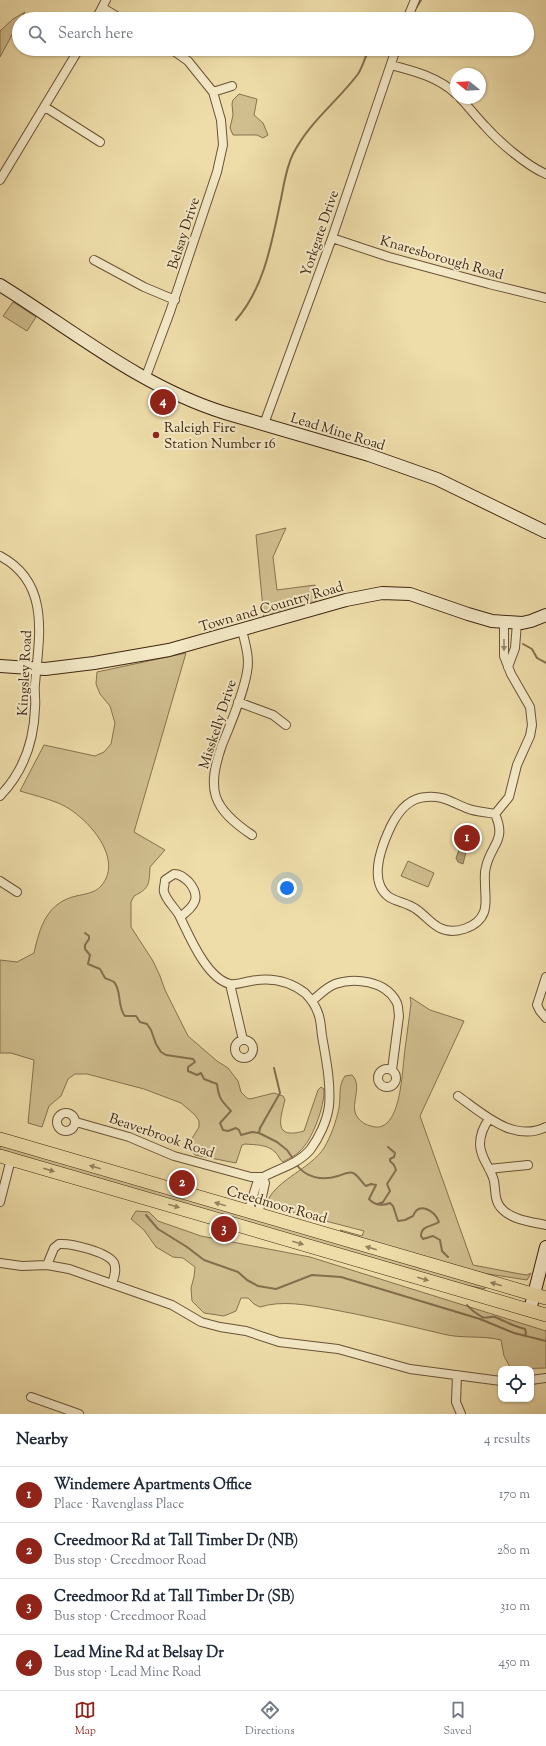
<!DOCTYPE html>
<html lang="en">
<head>
<meta charset="utf-8">
<style>
  :root { --surface:#fff; --page:#f2f2f3; --text:#1f2937; --muted:#747a83; --line:#e0e1e3; --accent:#8f2418 }
  body { margin:0; font-family:"Sorts Mill Goudy",serif; background:var(--page); color:var(--text) }
  .controls { position:absolute; right:12px; bottom:12px; display:grid; overflow:hidden; border-radius:8px; box-shadow:0 1px 3px #0004 }
  .controls button { width:36px; height:36px; display:grid; place-items:center; padding:0; border:0; border-bottom:1px solid var(--line); background:var(--surface); color:var(--text); font:20px sans-serif }
  .compass { position:absolute; left:450px; top:68px; width:36px; height:36px; border-radius:50%; background:var(--surface); box-shadow:0 1px 3px #0004; rotate:288deg }
  .you { position:absolute; left:287px; top:888px; width:14px; height:14px; margin:-10px; border:3px solid #fff; border-radius:50%; background:#1a73e8; box-shadow:0 0 0 6px #1a73e833 }
  .badge { display:grid; place-items:center; width:26px; height:26px; border-radius:50%; background:var(--accent); color:#fff; font-size:13px; font-weight:700 }
  .pin { position:absolute; translate:-50% -50%; border:2px solid #fff; box-shadow:0 1px 4px #0006 }
  .list { margin:0; padding:0; list-style:none }
  h2 { display:flex; justify-content:space-between; align-items:center; height:52px; margin:0; padding:0 16px; font-size:17px }
  h2 small { font-size:13px; font-weight:400; color:var(--muted) }
  .list li { display:grid; grid-template-columns:26px 1fr auto; gap:12px; align-items:center; box-sizing:border-box; height:56px; padding:0 16px; border-top:1px solid var(--line) }
  .list b { display:block; font-size:15px; white-space:nowrap }
  .list p { margin:0; font-size:13px; white-space:nowrap; color:var(--muted) }
  .list em { font-size:13px; font-style:normal; color:var(--muted) }
  .icon { flex:none; width:22px; height:22px; fill:none; stroke:currentColor; stroke-width:2; stroke-linecap:round; stroke-linejoin:round }
  .map { position:relative; flex:none; width:546px; height:1414px; overflow:hidden }
  .search { position:absolute; background:var(--surface); box-shadow:0 1px 3px #0004; left:12px; right:12px; top:12px; height:44px; display:flex; align-items:center; gap:10px; box-sizing:border-box; padding:0 14px; border-radius:22px; color:var(--muted); font-size:15px }
  .sheet { height:276px; background:var(--surface) }
  nav { display:flex; justify-content:space-around; align-items:center; box-sizing:border-box; height:56px; border-top:1px solid var(--line); background:var(--surface); font-size:11px; color:var(--muted) }
  nav a { display:grid; justify-items:center; gap:2px }
  nav .on { color:var(--accent) }
  .map>svg:first-child { display:block }
  .green { fill:#d0be8f; stroke:#877250 }
  .water { fill:#b29e75; stroke:#846e4d }
  .lines { fill:none; stroke-linecap:round; stroke-linejoin:round }
  .stream { stroke:#846e4d; stroke-width:2 }
  .street-casing { stroke:#6a5337; stroke-width:10 }
  .secondary-casing { stroke:#3e2511; stroke-width:14 }
  .primary-casing { stroke:#3e2511; stroke-width:14 }
  .street { stroke:#f4e9c7; stroke-width:8 }
  .secondary { stroke:#f4e9c7; stroke-width:12 }
  .primary { stroke:#eedda9; stroke-width:13 }
  .oneway { fill:#99876c }
  .oneway2 { fill:#96815d }
  .poi-dot { fill:#8f2418; stroke:#f4e9c7; stroke-width:1.5 }
  .labels { text-anchor:middle; stroke-width:4; stroke-linejoin:round; paint-order:stroke }
  .street-label { font-size:14px; fill:#3e2511; stroke:#f4e9c7 }
  .poi-label { font-size:14px; fill:#3e2511; stroke:#f4e9c7; text-anchor:start }
</style>
</head>
<body>
<div class="map">
<svg width="546" height="1414" viewBox="0 0 546 1414">
  <rect width="100%" height="100%" fill="#eedda9"/>
  <filter id="stains"><feTurbulence type="fractalNoise" baseFrequency=".005" numOctaves="4"/><feColorMatrix values="0 0 0 0 .2 0 0 0 0 .09 0 0 0 0 .02 0 0 0 .5 -.17"/></filter>
  <radialGradient id="worn" r=".72"><stop offset=".6" stop-color="#630" stop-opacity="0"/><stop offset="1" stop-color="#630" stop-opacity=".3"/></radialGradient>
  <!-- green -->
  <path class="green" d="M25,12L21,19H19V22L0,57V31L13,19Z
    M239,94L257,99L254,115L263,123L268,135L263,138L257,135H233L230,128L233,115L232,104L233,100Z
    M13,302L36,317L27,331L3,316Z
    M286,528L273,557L277,590L315,585L316,604L264,619L256,535Z
    M186,653L134,832L165,850L150,867C149,884 150,888 134,896L131,902V927L153,961L160,976L165,990L188,1036L217,1061L228,1068L238,1081L241,1092L247,1098L250,1099L274,1093L283,1096L285,1100C280,1119 273,1140 304,1131L318,1090L321,1087L324,1089C325,1106 312,1141 299,1152C295,1156 288,1159 283,1162C279,1160 279,1155 275,1152C267,1144 255,1145 245,1144L242,1145L236,1163L195,1155L190,1150L188,1145L199,1127V1121L195,1115L181,1103L144,1089L87,1074H75L68,1079L61,1096L49,1106L42,1127L28,1123L34,1060L11,1053H0V960L17,962L34,953C40,926 47,903 76,896C85,894 95,893 101,886C126,858 84,813 58,803C46,798 33,795 20,791L44,745L95,756L104,752L111,744L115,723L110,706L100,694L96,684L97,672Z
    M408,861L434,873L428,887L401,876Z
    M410,997L430,1010L464,1021L420,1116L473,1265L520,1274L527,1275L531,1273L527,1280L482,1273L346,1234L340,1230L362,1236L364,1231L272,1207L268,1200C278,1179 310,1169 324,1148C331,1136 336,1122 339,1108C341,1097 338,1085 345,1076L352,1075C364,1087 348,1105 358,1118C361,1122 366,1125 371,1126C400,1136 402,1074 404,1058C406,1039 409,1021 411,1003Z
    M0,1144L485,1286V1289L450,1282L0,1152Z
    M136,1211L149,1212L158,1221L201,1236L310,1257L546,1331V1368L511,1369L504,1356L501,1340C482,1335 462,1339 443,1334C405,1325 368,1316 330,1309C307,1305 282,1300 260,1307L254,1304L248,1298H241L236,1311L224,1316L204,1313L192,1301L191,1288L194,1277L195,1267L183,1258L173,1257L156,1247L144,1230L131,1219Z"/>
  <!-- water -->
  <path class="water" d="M459,850L466,852L463,864L458,862L456,858Z"/>
  <g class="lines">
    <!-- stream -->
    <path class="stream" d="M416,8L421,0
      M236,320C265,287 272,240 281,199C284,184 286,168 293,154C309,122 337,102 358,74C363,66 365,57 369,49
      M523,644L532,649L537,658L546,663
      M85,933L89,936V939L85,945V949L90,955L88,964L100,969L105,978C108,980 112,980 114,982C122,991 117,1007 125,1016H136L140,1022L147,1024L151,1030L156,1044L161,1052L166,1055L193,1059L195,1062L188,1067V1071L197,1075L201,1073L204,1079L217,1084C219,1099 221,1100 231,1111L220,1123L223,1130L228,1131L236,1128L239,1130L241,1135L252,1132L259,1133L277,1142L287,1150L294,1160
      M259,1133L260,1128L280,1093L274,1068
      M296,1164C306,1178 322,1181 338,1176C342,1175 349,1171 353,1173C358,1175 362,1183 366,1186L371,1184L376,1185L369,1199C375,1206 382,1206 390,1203L393,1206L398,1221L405,1220L413,1216C419,1201 435,1211 439,1222C432,1227 421,1225 421,1236L423,1239L433,1236L440,1240L442,1251L448,1257
      M378,1204L383,1202L390,1191L387,1184L396,1170L394,1165L390,1161V1159L394,1157L395,1153L388,1147
      M146,1215L158,1229L187,1247L204,1260L238,1272L247,1280L258,1286L276,1289L312,1275L341,1277L480,1319L514,1333L546,1341
      M467,1305C471,1310 477,1314 482,1317C486,1319 490,1316 495,1317C505,1321 514,1327 525,1329L526,1333L525,1335"/>
    <defs>
      <path id="street" d="M103,8L121,19
        M96,19L106,0
        M407,19L415,0
        M391,65C414,71 438,77 456,94
        M213,92L232,86
        M460,98C469,107 476,117 485,126C499,142 527,166 546,174
        M45,107L100,142
        M0,180L79,49
        M332,238L389,257L489,284L546,298
        M94,260L144,287L175,300
        M145,379L170,312L217,172L223,145L221,120L213,92L188,61L171,49
        M264,424L332,238L396,49
        M0,556C51,583 39,637 35,684C34,692 36,700 35,708C34,741 23,772 0,796
        M242,630C245,643 250,658 247,672C243,695 231,723 222,745C206,790 212,808 252,835
        M508,667L515,648L517,623
        M238,702L273,715L286,725
        M495,814C507,841 491,844 486,867C484,873 485,879 485,885C485,894 487,903 484,912C478,928 454,935 440,928C431,924 425,915 416,909C408,903 397,902 389,897C367,881 382,845 391,826C398,812 408,798 426,797C444,795 452,803 469,809C477,812 486,812 495,814L509,797L517,765L530,736L532,725L530,707L511,674L504,656V622
        M0,881L17,892
        M180,917C195,906 202,897 188,881C183,877 180,874 174,874L165,880C165,884 163,889 164,892C166,900 175,908 179,915C189,935 206,978 230,984C238,985 244,982 251,981C271,977 288,980 305,993C311,999 315,1004 318,1013C321,1020 321,1029 322,1036C326,1059 331,1083 329,1106C327,1121 319,1138 310,1150C296,1166 275,1169 258,1180L248,1212
        M546,977L537,1005L540,1011L546,1018
        M230,984L243,1040
        M313,1000C320,994 327,987 335,984C355,977 385,981 396,1001C399,1006 398,1011 399,1016L392,1070
        M235 1049a9 9 0 1 1 18 0a9 9 0 1 1-18 0Z
        M378 1078a9 9 0 1 1 18 0a9 9 0 1 1-18 0Z
        M458,1096C483,1114 514,1143 546,1127
        M57 1122a9 9 0 1 1 18 0a9 9 0 1 1-18 0Z
        M489,1119C484,1126 480,1135 480,1144C480,1158 491,1168 494,1181C496,1192 494,1202 503,1210C513,1220 532,1222 546,1225
        M76,1122L129,1137L174,1156L251,1177H262
        M489,1169L528,1165
        M0,1202L11,1159
        M258,1215L265,1183L263,1177
        M0,1263L22,1266L47,1265L69,1269L172,1305L201,1322L220,1327L246,1331L279,1342L338,1349L410,1369L501,1381
        M47,1265L54,1248L59,1244C71,1243 108,1252 114,1263C117,1270 114,1277 112,1284
        M457,1375L456,1402L461,1414
        M531,1380L546,1378
        M31,1397L79,1414"/>
      <path id="secondary" d="M0,285C73,330 141,387 225,413L369,455L437,479L546,532
        M0,666L45,669L94,663L169,650L346,600L382,593L410,594L468,614L492,621L522,623L531,621L546,615
        M530,1310L546,1247"/>
      <path id="primary" d="M0,1139L546,1298
        M0,1156L546,1315"/>
    </defs>
    <!-- street casing -->
    <use href="#street" class="street-casing"/>
    <!-- secondary casing -->
    <use href="#secondary" class="secondary-casing"/>
    <!-- primary casing -->
    <use href="#primary" class="primary-casing"/>
    <!-- street -->
    <use href="#street" class="street"/>
    <!-- secondary -->
    <use href="#secondary" class="secondary"/>
    <!-- primary -->
    <use href="#primary" class="primary"/>
  </g>
  <!-- one-way arrows -->
  <defs><path id="oneway-solid" d="M-6-.8H1V-3.2L6.5 0L1 3.2V.8H-6Z"/></defs>
  <use class="oneway" href="#oneway-solid" transform="translate(504 645) rotate(90)"/>
  <g class="oneway2">
    <use href="#oneway-solid" transform="translate(95 1167) rotate(-164)"/>
    <use href="#oneway-solid" transform="translate(49 1170) rotate(16)"/>
    <use href="#oneway-solid" transform="translate(220 1204) rotate(-164)"/>
    <use href="#oneway-solid" transform="translate(174 1206) rotate(16)"/>
    <use href="#oneway-solid" transform="translate(298 1243) rotate(16)"/>
    <use href="#oneway-solid" transform="translate(371 1248) rotate(-164)"/>
    <use href="#oneway-solid" transform="translate(423 1279) rotate(16)"/>
    <use href="#oneway-solid" transform="translate(496 1284) rotate(-164)"/>
  </g>
  <!-- markers -->
  <circle class="poi-dot" cx="156" cy="435" r="4"/>
  <g class="labels">
    <!-- street labels -->
    <g class="street-label">
      <text transform="translate(183 233) rotate(-72)" y="5">Belsay Drive</text>
      <text transform="translate(319 233) rotate(-71)" y="5">Yorkgate Drive</text>
      <text transform="translate(442 257) rotate(16)" y="5">Knaresborough Road</text>
      <text transform="translate(338 431) rotate(17)" y="5">Lead Mine Road</text>
      <text transform="translate(271 606) rotate(-16)" y="5">Town and Country Road</text>
      <text transform="translate(24 673) rotate(-87)" y="5">Kingsley Road</text>
      <text transform="translate(217 724) rotate(-72)" y="5">Misskelly Drive</text>
      <text transform="translate(162 1135) rotate(19)" y="5">Beaverbrook Road</text>
      <text transform="translate(277 1204) rotate(16)" y="5">Creedmoor Road</text>
    </g>
    <!-- poi labels -->
    <g class="poi-label">
      <text x="164" y="432">Raleigh Fire<tspan x="164" dy="16">Station Number 16</tspan></text>
    </g>
  </g>
  <rect width="100%" height="100%" filter="url(#stains)"/>
  <rect width="100%" height="100%" fill="url(#worn)"/>
</svg>
<div class="controls">
<button><svg class="icon" aria-label="locate" viewBox="0 0 24 24"><circle cx="12" cy="12" r="6"/><path d="M12 2v4M12 18v4M2 12h4M18 12h4"/></svg></button>
</div>
<svg class="compass" viewBox="-18 -18 36 36"><path d="M0-13l5 13h-10z" fill="#e53935"/><path d="M0 13l5-13h-10z" fill="#747a83"/></svg>
<div class="you"></div>
<div class="pin badge" style="left:467px;top:838px">1</div>
<div class="pin badge" style="left:182px;top:1183px">2</div>
<div class="pin badge" style="left:224px;top:1229px">3</div>
<div class="pin badge" style="left:163px;top:402px">4</div>
<div class="search"><svg class="icon" aria-label="search" viewBox="0 0 24 24"><circle cx="10" cy="10" r="6"/><path d="M15 15l6 6"/></svg>Search here</div>
</div>
<section class="sheet">
<h2>Nearby<small>4 results</small></h2>
<ul class="list">
<li><span class="badge">1</span><div><b>Windemere Apartments Office</b><p>Place · Ravenglass Place</p></div><em>170 m</em></li>
<li><span class="badge">2</span><div><b>Creedmoor Rd at Tall Timber Dr (NB)</b><p>Bus stop · Creedmoor Road</p></div><em>280 m</em></li>
<li><span class="badge">3</span><div><b>Creedmoor Rd at Tall Timber Dr (SB)</b><p>Bus stop · Creedmoor Road</p></div><em>310 m</em></li>
<li><span class="badge">4</span><div><b>Lead Mine Rd at Belsay Dr</b><p>Bus stop · Lead Mine Road</p></div><em>450 m</em></li>
</ul>
</section>
<nav>
<a class="on"><svg class="icon" aria-label="map" viewBox="0 0 24 24"><path d="M3 6l6-2 6 2 6-2v14l-6 2-6-2-6 2zM9 4v14M15 6v14"/></svg>Map</a>
<a><svg class="icon" aria-label="directions" viewBox="0 0 24 24"><path d="M12 3l9 9-9 9-9-9zM9 14v-3h6M13 9l2 2-2 2"/></svg>Directions</a>
<a><svg class="icon" aria-label="saved" viewBox="0 0 24 24"><path d="M7 4h10v16l-5-4-5 4z"/></svg>Saved</a>
</nav>
</body>
</html>
